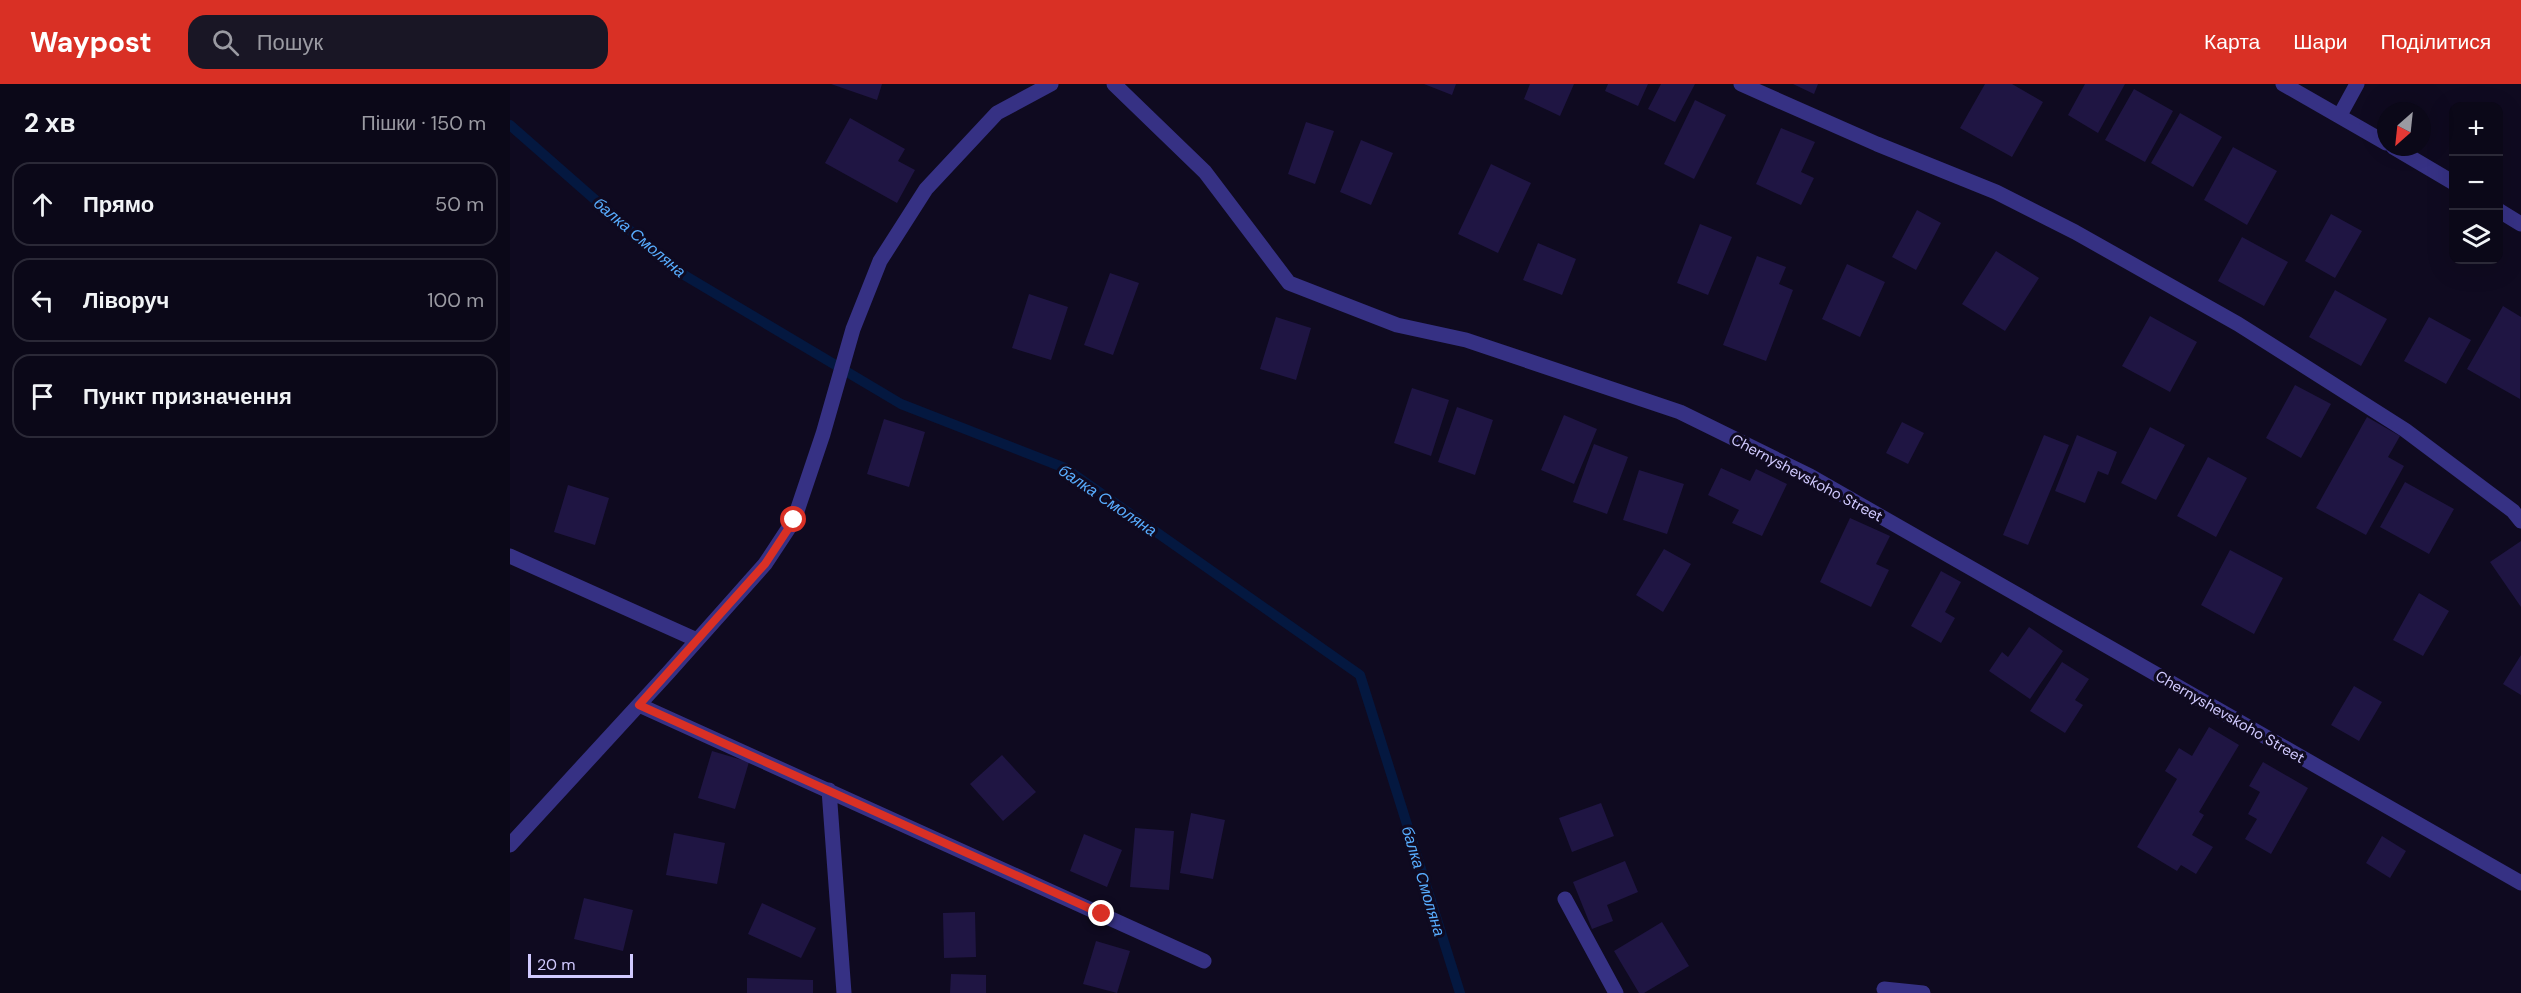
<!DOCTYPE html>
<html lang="uk">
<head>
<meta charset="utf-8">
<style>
  :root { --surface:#0b0818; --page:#191625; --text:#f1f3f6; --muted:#9a9aa2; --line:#2b2937; --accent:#d93025 }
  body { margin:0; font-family:"DM Sans",sans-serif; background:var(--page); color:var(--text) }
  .controls { position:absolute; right:18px; top:18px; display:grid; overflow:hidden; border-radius:12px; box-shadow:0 6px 24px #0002 }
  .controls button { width:54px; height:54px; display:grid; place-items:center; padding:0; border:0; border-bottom:2px solid var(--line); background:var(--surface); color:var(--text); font:30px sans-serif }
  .compass { position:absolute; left:1867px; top:18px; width:54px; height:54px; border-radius:50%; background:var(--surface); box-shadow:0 6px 24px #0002; rotate:207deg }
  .scale { position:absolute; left:18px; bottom:15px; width:105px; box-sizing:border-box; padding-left:6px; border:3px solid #d1caff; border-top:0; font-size:16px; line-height:21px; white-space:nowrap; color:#d1caff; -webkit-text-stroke:4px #0f0a20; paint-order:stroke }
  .stop { position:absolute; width:18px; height:18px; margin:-14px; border:4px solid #d93025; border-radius:50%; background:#fff }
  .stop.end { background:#d93025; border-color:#fff; box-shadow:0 2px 6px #0008 }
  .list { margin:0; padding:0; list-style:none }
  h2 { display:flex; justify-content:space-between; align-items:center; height:78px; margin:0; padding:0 24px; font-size:26px }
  h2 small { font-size:20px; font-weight:400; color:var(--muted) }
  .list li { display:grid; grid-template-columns:39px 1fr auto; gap:18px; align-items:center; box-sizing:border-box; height:84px; margin:0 12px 12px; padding:0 12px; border:2px solid var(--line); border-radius:18px }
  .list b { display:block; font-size:22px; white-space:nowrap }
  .list em { font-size:20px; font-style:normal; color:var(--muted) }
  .icon { flex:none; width:33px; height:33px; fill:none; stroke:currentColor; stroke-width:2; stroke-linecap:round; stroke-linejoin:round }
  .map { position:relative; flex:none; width:2011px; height:909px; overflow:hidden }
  header { display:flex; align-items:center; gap:36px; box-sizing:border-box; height:84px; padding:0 30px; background:var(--accent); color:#fff }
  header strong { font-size:28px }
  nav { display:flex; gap:33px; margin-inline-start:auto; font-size:21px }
  .search { width:420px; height:54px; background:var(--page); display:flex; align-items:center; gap:15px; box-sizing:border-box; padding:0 21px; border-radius:18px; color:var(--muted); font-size:22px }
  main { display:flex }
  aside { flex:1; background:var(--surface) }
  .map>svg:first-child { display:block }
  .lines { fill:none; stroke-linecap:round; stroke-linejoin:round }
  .stream { stroke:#041840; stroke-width:10 }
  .building { fill:#1f1543 }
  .minor { stroke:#363184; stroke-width:15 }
  .route { stroke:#d93025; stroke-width:8 }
  .labels { text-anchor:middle; stroke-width:6; stroke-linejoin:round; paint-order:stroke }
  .street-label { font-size:15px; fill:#d1caff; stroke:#0f0a20 }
  .water-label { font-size:16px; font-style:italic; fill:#58adff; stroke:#0f0a20 }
</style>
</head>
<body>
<header>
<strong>Waypost</strong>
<div class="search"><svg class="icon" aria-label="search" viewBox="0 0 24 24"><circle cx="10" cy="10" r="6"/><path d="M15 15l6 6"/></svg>Пошук</div>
<nav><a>Карта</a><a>Шари</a><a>Поділитися</a></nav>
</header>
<main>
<aside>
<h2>2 хв<small>Пішки · 150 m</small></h2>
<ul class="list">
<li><svg class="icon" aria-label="ahead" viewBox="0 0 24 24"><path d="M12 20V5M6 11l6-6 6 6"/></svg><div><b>Прямо</b></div><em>50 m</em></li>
<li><svg class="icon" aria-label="left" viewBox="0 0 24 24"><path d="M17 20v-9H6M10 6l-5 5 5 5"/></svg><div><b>Ліворуч</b></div><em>100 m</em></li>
<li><svg class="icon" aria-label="arrive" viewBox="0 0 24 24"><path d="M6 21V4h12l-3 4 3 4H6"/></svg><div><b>Пункт призначення</b></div></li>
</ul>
</aside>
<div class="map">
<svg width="2011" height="909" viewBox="0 0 2011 909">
  <rect width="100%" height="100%" fill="#0f0a20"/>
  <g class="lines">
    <!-- stream -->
    <path class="stream" d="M0,41L164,185L391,320L555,384L850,591L950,909"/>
  </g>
  <!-- building -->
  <path class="building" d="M321,0H372L367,16Z
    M914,0H946L942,11Z
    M1020,0H1064L1050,32L1014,15Z
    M1098,0H1138L1128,22L1095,7Z
    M1151,0H1185L1165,38L1138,25Z
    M1283,0H1308L1304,10Z
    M1475,0H1502L1533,18L1502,73L1450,44Z
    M1575,0H1615L1588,49L1558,31Z
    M1624,5L1663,27L1635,78L1595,56Z
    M1185,16L1216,31L1184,95L1154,80Z
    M1670,29L1712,53L1683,103L1641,79Z
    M340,34L395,65L388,77L405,86L387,119L315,79Z
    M796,38L824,47L805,100L778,90Z
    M1271,44L1305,58L1291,88L1304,94L1291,121L1246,100Z
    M851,56L883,69L861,121L830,108Z
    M1723,63L1767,87L1737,141L1694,116Z
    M981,80L1021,99L988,169L948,150Z
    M1407,126L1431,139L1406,186L1382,173Z
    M1821,130L1852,147L1825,194L1795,177Z
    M1190,140L1222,153L1198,211L1167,199Z
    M1732,153L1778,178L1754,222L1708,197Z
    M1028,159L1066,175L1052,211L1013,196Z
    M1486,167L1529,194L1495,247L1452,220Z
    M1247,172L1276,183L1269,200L1283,206L1256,277L1213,261Z
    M1337,180L1375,198L1350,253L1312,235Z
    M600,189L629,199L603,271L574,261Z
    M1825,206L1877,235L1851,282L1799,253Z
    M519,210L558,223L541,276L502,264Z
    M1993,222L2011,233L2010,315L1957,285Z
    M1640,232L1687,258L1660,308L1612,282Z
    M766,233L801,244L786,296L750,285Z
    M1919,233L1961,256L1936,300L1894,277Z
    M1785,301L1821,320L1791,374L1756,354Z
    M902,304L939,316L921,372L884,359Z
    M947,323L983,336L965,391L928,378Z
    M1054,331L1087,345L1064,400L1031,386Z
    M1857,333L1890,352L1878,373L1894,382L1856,451L1806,424Z
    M374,335L415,348L399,403L357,390Z
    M1392,338L1414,349L1398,380L1376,369Z
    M1640,343L1675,361L1646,416L1611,399Z
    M1534,351L1559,361L1518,461L1493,451Z
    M1567,351L1607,368L1598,391L1588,387L1575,419L1545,407Z
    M1084,360L1118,373L1097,430L1063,418Z
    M1698,373L1737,394L1706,453L1667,432Z
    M1211,384L1240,397L1246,385L1277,400L1252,452L1222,439L1229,426L1198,411Z
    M1129,386L1174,400L1157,450L1113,436Z
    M1895,398L1944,425L1919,470L1870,443Z
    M58,401L99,414L85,461L44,448Z
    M1340,434L1380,452L1366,480L1379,486L1361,523L1310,498Z
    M2011,457V523L1980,478Z
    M1154,465L1181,480L1153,528L1126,511Z
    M1720,466L1773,494L1744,550L1691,521Z
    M1431,487L1451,498L1435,528L1445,534L1431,559L1401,542Z
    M1909,509L1939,527L1913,572L1883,556Z
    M1519,543L1553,567L1520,615L1479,587L1492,568L1498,573Z
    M2011,571V611L1993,600Z
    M1552,578L1579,595L1565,616L1573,621L1555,649L1520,627Z
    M1844,602L1872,618L1849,657L1821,641Z
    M1699,643L1729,661L1689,728L1694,731L1682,751L1703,763L1686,790L1671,781L1667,787L1627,763L1667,695L1655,687L1669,664L1682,672Z
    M202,667L239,678L225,725L188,714Z
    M492,671L526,708L493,737L460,700Z
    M1753,678L1798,704L1761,770L1735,755L1747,735L1738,730L1750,708L1739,702Z
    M1091,719L1104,752L1062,768L1049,734Z
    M681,729L715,736L703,795L670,789Z
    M625,744L664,747L659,806L620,803Z
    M164,749L215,759L207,800L156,791Z
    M574,750L612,766L597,803L560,787Z
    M1872,752L1896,767L1880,794L1856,779Z
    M1115,777L1128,808L1097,821L1103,837L1082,845L1063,798Z
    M74,814L123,826L113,867L64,855Z
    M252,819L306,844L291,874L238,850Z
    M465,828L466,873L434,874L433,829Z
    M1152,838L1179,882L1134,909H1129L1104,867Z
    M586,857L620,867L607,909L573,900Z
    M441,890L476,891V909H440Z
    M237,894L303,896V909H237Z"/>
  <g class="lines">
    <!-- minor -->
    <path class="minor" d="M604,0L695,88L779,199L887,241L956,256L1170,328L1300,392L2011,799
      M1231,0L1367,60L1486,108L1565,148L1728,240L1895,346L2003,427L2011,437
      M1773,0L1876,59
      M1830,31L1847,0
      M1883,63L1944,99
      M1988,126L2011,140
      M0,472L187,556
      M129,621L694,877
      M319,706L334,909
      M0,761L158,589L255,480L284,436L313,350L343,245L370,177L416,105L487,29L541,0
      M1055,815L1106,909
      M1374,905L1413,909"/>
  </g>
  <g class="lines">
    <!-- route -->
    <path class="route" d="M284,436L255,480L129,621L592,830"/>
  </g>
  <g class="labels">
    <!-- street labels -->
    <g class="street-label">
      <text transform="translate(1297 394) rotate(28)" y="5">Chernyshevskoho Street</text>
      <text transform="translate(1720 633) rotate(30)" y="5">Chernyshevskoho Street</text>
    </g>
    <!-- water labels -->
    <g class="water-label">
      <text transform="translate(130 153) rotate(40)" y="6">балка Смоляна</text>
      <text transform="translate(598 416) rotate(34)" y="6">балка Смоляна</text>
      <text transform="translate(914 797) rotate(73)" y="6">балка Смоляна</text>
    </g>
  </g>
</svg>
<div class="controls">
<button>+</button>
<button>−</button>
<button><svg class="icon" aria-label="layers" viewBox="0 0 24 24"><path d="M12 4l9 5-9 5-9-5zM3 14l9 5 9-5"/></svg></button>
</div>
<svg class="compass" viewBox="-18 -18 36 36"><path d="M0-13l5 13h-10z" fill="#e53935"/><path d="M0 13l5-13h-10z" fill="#9a9aa2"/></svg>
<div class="scale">20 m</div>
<div class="stop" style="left:284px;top:436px"></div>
<div class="stop end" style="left:592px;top:830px"></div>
</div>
</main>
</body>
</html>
